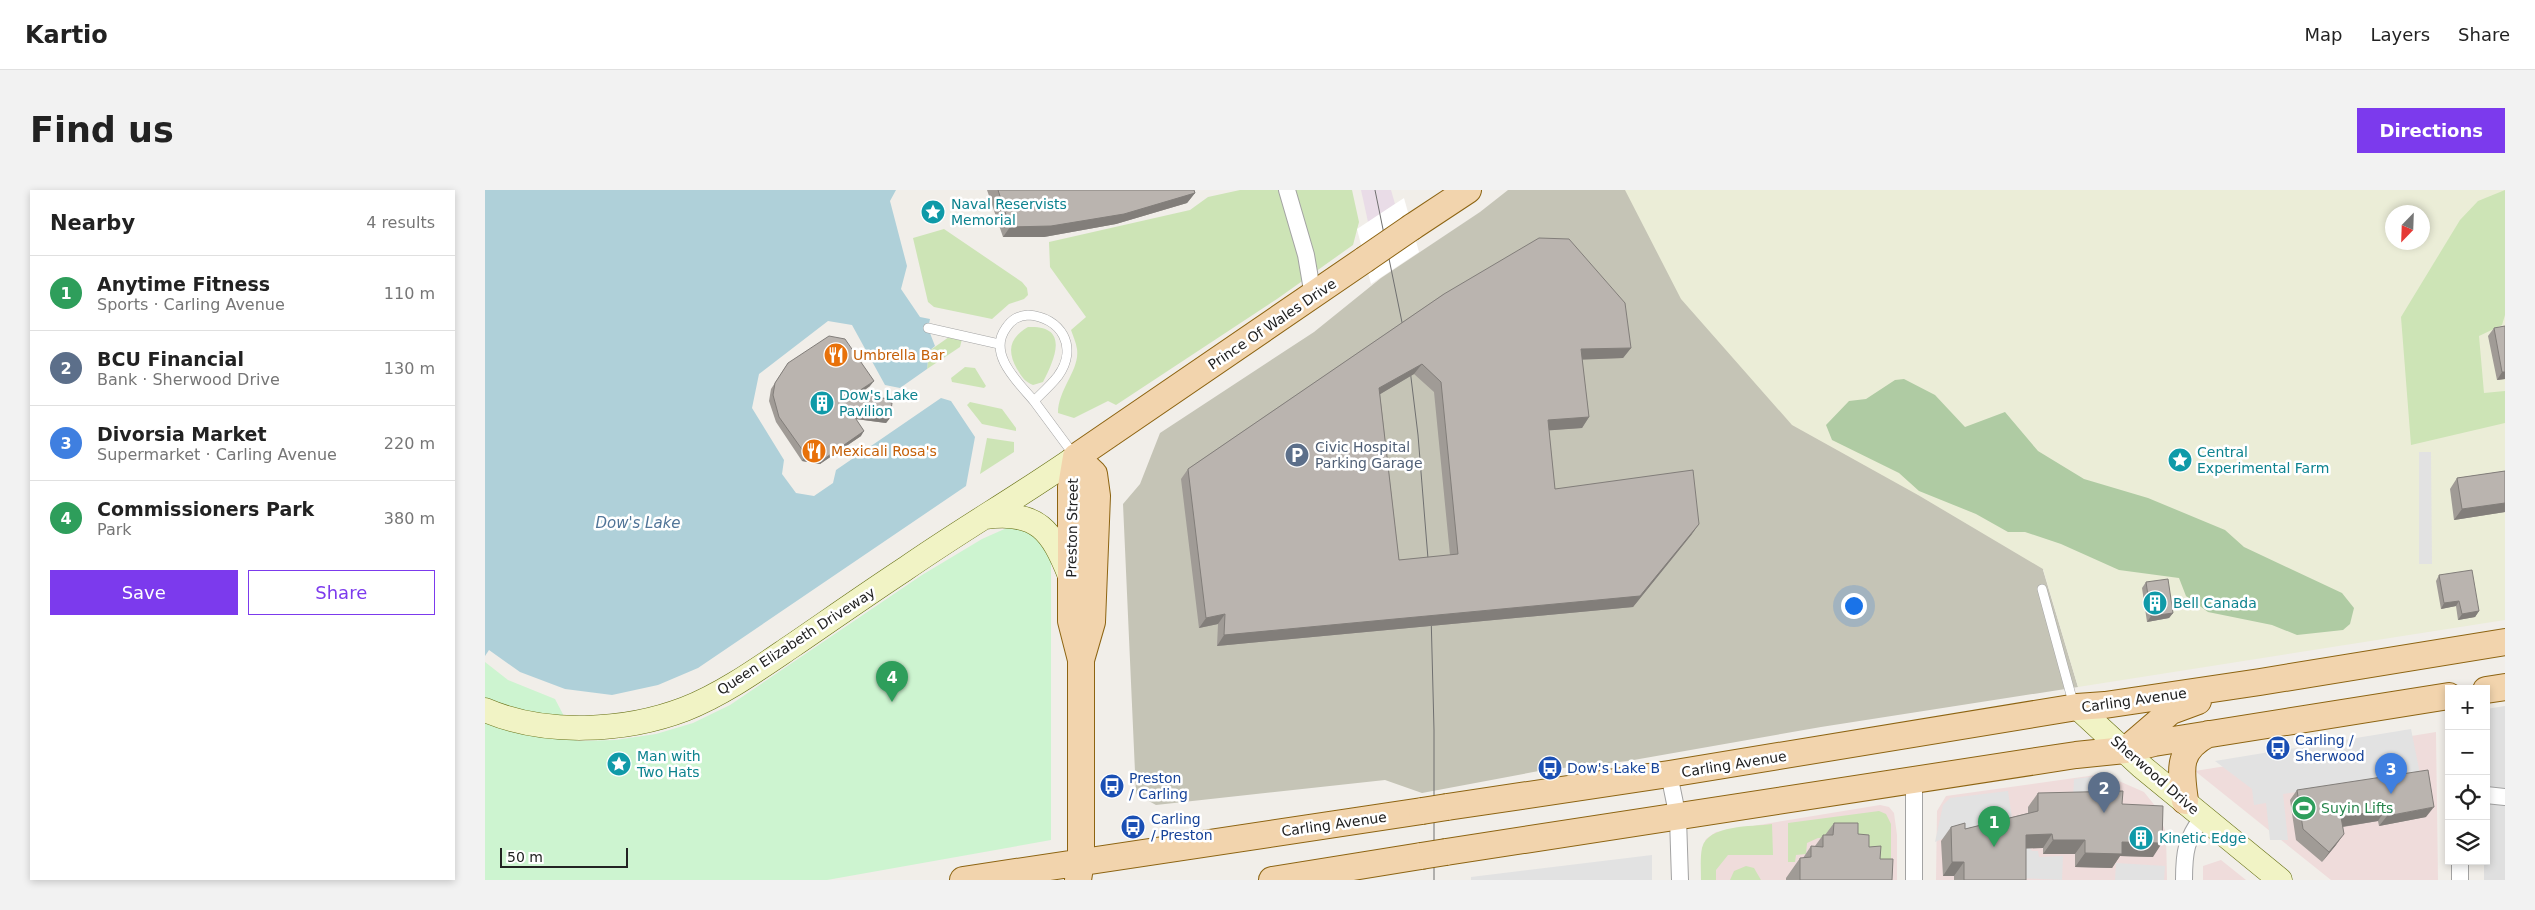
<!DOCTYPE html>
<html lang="en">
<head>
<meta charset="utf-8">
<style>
  :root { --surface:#fff; --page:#f2f2f2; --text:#222; --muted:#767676; --line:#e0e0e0; --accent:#7c3aed }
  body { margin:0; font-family:"DejaVu Sans",sans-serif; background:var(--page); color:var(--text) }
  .controls { position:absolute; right:15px; bottom:15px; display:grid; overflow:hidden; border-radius:0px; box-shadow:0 2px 8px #0003 }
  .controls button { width:45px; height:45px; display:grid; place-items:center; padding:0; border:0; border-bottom:1px solid var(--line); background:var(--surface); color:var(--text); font:25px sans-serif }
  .compass { position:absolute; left:1900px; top:15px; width:45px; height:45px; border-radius:50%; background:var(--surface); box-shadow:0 2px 8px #0003; rotate:203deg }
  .scale { position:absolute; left:15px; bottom:12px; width:128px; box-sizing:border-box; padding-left:5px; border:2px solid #222; border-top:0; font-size:14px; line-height:18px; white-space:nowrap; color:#222; -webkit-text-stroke:4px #fff; paint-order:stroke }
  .you { position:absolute; left:1368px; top:415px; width:18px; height:18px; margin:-12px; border:4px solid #fff; border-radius:50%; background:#1a73e8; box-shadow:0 0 0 8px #1a73e833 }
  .badge { display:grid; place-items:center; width:32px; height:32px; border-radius:50%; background:var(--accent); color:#fff; font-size:16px; font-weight:700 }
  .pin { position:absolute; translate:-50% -41px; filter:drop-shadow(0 1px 2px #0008) }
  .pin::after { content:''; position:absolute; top:26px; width:18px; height:15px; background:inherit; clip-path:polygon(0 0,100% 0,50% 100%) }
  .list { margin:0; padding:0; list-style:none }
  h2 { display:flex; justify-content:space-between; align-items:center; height:65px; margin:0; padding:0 20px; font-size:21px }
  h2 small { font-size:16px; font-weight:400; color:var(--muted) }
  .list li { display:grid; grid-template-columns:32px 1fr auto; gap:15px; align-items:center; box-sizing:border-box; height:75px; padding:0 20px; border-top:1px solid var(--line) }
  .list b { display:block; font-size:19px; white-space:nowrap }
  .list p { margin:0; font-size:16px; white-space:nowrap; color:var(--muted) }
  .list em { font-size:16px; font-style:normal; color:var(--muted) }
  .actions { display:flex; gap:10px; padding:15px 20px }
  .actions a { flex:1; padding:11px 0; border:1px solid var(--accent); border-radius:0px; text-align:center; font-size:18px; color:var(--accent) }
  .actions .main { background:var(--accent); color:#fff }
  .icon { flex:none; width:28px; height:28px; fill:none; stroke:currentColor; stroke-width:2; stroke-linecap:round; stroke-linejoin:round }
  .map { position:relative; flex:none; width:2020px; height:690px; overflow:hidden; border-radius:0px }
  header { display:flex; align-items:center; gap:30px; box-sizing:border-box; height:70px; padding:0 25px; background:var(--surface); border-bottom:1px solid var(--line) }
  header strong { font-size:24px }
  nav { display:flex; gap:28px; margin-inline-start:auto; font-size:18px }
  .intro { display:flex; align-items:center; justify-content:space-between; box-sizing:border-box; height:120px; padding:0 30px }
  h1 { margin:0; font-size:35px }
  .button { padding:12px 22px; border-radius:0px; background:var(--accent); color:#fff; font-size:18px; font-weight:700 }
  main { display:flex; gap:30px; padding:0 30px }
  aside { flex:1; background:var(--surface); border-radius:0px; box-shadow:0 2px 8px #0003 }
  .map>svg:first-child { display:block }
  .residential { fill:#dfdfdf }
  .commercial { fill:#efdcdb }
  .industrial { fill:#e9dce7 }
  .construction { fill:#c5c4b6; fill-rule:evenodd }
  .farmland { fill:#ebedd7; fill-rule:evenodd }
  .grass { fill:#cde4b6 }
  .forest { fill:#afcba3 }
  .park { fill:#cdf4d0 }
  .parking { fill:#e2e2e2 }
  .water { fill:#afd0d9 }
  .pier { fill:#fff }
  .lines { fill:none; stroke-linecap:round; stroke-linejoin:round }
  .lane-casing { stroke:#a3a3a3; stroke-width:10 }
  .street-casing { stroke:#a3a3a3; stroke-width:18 }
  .secondary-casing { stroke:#656f12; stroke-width:25 }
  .primary-casing { stroke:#8d6412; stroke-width:28 }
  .lane { stroke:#fff; stroke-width:9 }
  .street { stroke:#fff; stroke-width:16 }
  .secondary { stroke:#f1f3c5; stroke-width:24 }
  .primary { stroke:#f2d4ad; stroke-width:26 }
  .tram { stroke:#707070; stroke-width:1 }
  .primary-bridge-casing { stroke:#8d6412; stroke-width:28; stroke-linecap:butt }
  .primary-bridge { stroke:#f2d4ad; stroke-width:26 }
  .wall { fill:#a09b96; fill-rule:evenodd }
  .shaded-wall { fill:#827e7a }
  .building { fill:#bab4af; stroke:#827e7a; fill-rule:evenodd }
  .labels { text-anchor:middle; stroke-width:5; stroke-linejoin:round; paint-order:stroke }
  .culture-label { font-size:14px; fill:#0d838f; stroke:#fff; text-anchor:start }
  .street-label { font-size:14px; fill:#222; stroke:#fff }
  .food-label { font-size:14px; fill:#c56008; stroke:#fff; text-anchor:start }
  .service-label { font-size:14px; fill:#4e5e75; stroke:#fff; text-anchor:start }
  .transit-label { font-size:14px; fill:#164399; stroke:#fff; text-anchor:start }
  .leisure-label { font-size:14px; fill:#27864d; stroke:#fff; text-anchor:start }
  .water-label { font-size:15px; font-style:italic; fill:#517598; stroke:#fff }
</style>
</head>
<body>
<header>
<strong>Kartio</strong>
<nav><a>Map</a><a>Layers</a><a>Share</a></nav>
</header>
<div class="intro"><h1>Find us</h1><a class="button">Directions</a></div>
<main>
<aside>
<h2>Nearby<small>4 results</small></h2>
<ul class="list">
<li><span class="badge" style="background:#2e9e5b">1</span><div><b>Anytime Fitness</b><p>Sports · Carling Avenue</p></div><em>110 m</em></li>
<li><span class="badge" style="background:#5c6f8a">2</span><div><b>BCU Financial</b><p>Bank · Sherwood Drive</p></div><em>130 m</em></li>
<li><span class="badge" style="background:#3f7fe0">3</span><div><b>Divorsia Market</b><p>Supermarket · Carling Avenue</p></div><em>220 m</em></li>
<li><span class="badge" style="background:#2e9e5b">4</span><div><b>Commissioners Park</b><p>Park</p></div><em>380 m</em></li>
</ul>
<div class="actions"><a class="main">Save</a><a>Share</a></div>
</aside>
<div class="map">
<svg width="2020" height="690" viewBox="0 0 2020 690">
  <rect width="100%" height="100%" fill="#f1eee9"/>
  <!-- residential -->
  <path class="residential" d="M2020,516V690H1999V671H2001V519Z"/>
  <!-- commercial -->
  <path class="commercial" d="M1951,542L1953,690H1846L1710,581Z
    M1618,584L1659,602L1671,617L1681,643L1682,690H1451L1452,621L1461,606Z
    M1395,615L1404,617L1409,623L1412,645V690H1216L1217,659L1221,649L1231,642Z
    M1736,670L1761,690H1718V676Z"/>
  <!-- industrial -->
  <path class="industrial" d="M876,0H906L910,14L883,32Z"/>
  <!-- construction -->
  <path class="construction" d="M1023,0H2019L1558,380L1593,497L1336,537L1143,571L1059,580L937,603L900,590L671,615L651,604L638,314L655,294L675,243L829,142L896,88L995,22ZM1908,22H1938V52H1908Z"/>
  <!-- farmland -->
  <path class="farmland" d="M1140,0H2020V430L1593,497L1558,379L1433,305L1307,235L1196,109ZM1908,22H1938V52H1908Z"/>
  <!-- grass -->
  <path class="grass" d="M755,0H867L874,32L868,55L792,109L631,215L623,211L589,228L573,223C573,199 595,180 592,159C591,152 588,146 586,140L601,127L565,77L564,52L705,20L723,7Z
    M2020,0V125L2017,135L1994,146L1999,203L2020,201V233L1926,255L1916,127L1975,30L1993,11Z
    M459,39L537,92L542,98L543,105L539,109L524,114L507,129L449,117L443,112L428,48Z
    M543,137C586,135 569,170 558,192L548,195C540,192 537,187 532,179C522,161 524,148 543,137Z
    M464,147L477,149L475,157L442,179L444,161Z
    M480,177L490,178L501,196L499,198L467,192L466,188Z
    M485,212L517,219L531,238V241L497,234L482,215Z
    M502,248L529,252V262L495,284Z
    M1394,621L1401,624L1406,634V690L1355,647L1333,648L1322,653L1321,664L1311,665L1310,672H1303V633Z
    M1287,634L1288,665H1243L1231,680V690H1216C1216,680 1215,668 1217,658C1223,634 1267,637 1287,634Z
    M1261,676L1269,678L1276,690H1245L1249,681Z"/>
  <!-- forest -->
  <path class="forest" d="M1419,189L1450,205L1480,237L1520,222L1553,261L1599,289L1663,308L1740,340L1759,357L1857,403L1869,418L1865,434L1858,440L1812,445L1787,435L1723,422L1701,406L1694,388L1634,380L1576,354L1540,342H1523L1491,324L1434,301L1414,283L1347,250L1341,235L1364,211L1381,209L1410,190Z"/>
  <!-- park -->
  <path class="park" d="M524,337L548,341L566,368V650L342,690H0V472L23,490L70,509L92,551L130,550L171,544L208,533L245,515L437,385L497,349Z"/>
  <!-- parking -->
  <path class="parking" d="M1934,262H1946L1947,374H1934Z
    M1926,539L1935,584L1913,588L1911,578L1897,581L1898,591L1798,604L1803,650H1785L1781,613L1769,615L1767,599L1730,571Z
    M1614,586L1625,590L1627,610L1588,609L1589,589Z
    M1523,601L1529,641L1471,643L1450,652L1458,615L1465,608Z
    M1540,652L1547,661H1553L1554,667L1578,666L1577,690L1534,688Z
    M1167,665V690H986V687Z
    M1631,673L1680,676L1679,690H1630Z"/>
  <!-- water -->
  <path class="water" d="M0,0H411L405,11L422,76L416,99L435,127L445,129L443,138L450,156L444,161L442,179L415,198L400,195L367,135L343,131L274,184L267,218L299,270L297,284L311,303L329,306L348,293L351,280L456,208L466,211L490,247L481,296L213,478L173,495L127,505L80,499L35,482L4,460L0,466Z"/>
  <!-- pier -->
  <path class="pier" d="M919,8L934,62L886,94L872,39Z"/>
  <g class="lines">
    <defs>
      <path id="lane" d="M543,125C576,127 594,157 573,186C566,195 557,203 549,211C533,192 502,164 521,138C527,129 533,126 543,125Z
        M443,138L514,154
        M549,211L589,265
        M1557,399L1586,505L1591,514"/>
      <path id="street" d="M802,0L821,65L828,106
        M1184,584L1193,628L1195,690
        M2001,605L2020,607
        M1429,690V590
        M1699,690C1699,661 1701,650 1718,626
        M1975,690V671"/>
      <path id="secondary" d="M500,327C553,320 567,341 585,386
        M1592,517L1656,576L1795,690
        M0,520C60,546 140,542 200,519C238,504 273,479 307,456C345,430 382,404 420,379C476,340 535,306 591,267"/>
      <path id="primary" d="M927,37L983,0
        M591,267L586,297V431L596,470V671L593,690
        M591,267L879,70
        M591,267L609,284L612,306L607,432L596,470
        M2001,500L2020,497
        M1643,558L1686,521L1713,511
        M1700,611C1696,580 1691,561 1723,544
        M962,617L1184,584L1592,517L1620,515L1775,492L2020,452
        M961,662L1591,565L1640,560L1669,553L1964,506
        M478,690L937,621
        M787,690L936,666"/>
    </defs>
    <!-- lane casing -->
    <use href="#lane" class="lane-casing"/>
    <!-- street casing -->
    <use href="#street" class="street-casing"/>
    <!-- secondary casing -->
    <use href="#secondary" class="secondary-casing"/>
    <!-- primary casing -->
    <use href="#primary" class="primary-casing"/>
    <!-- lane -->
    <use href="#lane" class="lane"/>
    <!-- street -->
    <use href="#street" class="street"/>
    <!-- secondary -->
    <use href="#secondary" class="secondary"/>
    <!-- primary -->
    <use href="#primary" class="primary"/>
    <!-- tram -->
    <path class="tram" d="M890,0L920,147
      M924,171L933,245L944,381
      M946,423L949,540V690"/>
    <defs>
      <path id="primary-bridge" d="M879,70L927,37
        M937,621L962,617
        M936,666L961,662"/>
    </defs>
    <!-- primary-bridge casing -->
    <use href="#primary-bridge" class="primary-bridge-casing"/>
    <!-- primary-bridge -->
    <use href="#primary-bridge" class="primary-bridge"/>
  </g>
  <!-- wall -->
  <path class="wall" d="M502,0H709L710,3L702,13L631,34L559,47H518Z
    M959,104L1146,158L1138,168L1097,169L1104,227L1097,238L1064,240L1070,299L1207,344L1148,417L732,456L733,434L714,438L696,289L703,279ZM929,184L949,202L965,365L914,370L895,204Z
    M2020,136V189L2012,190L2003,146L2009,138Z
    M303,173L385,196L375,204L402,212L405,228L401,233L371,229L376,246L335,274L317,271L291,232L284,211L286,199Z
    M2020,281V322L1969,330L1965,299L1972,288Z
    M1954,385L1994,421L1990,427L1973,430L1971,416L1956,419L1951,391Z
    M1661,392L1688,423L1684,428L1662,432L1657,398Z
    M1812,600L1941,627L1894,636L1893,631L1858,637L1851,655L1837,672L1811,650L1805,610Z
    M1553,603L1637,614L1668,667L1635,666L1627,678L1590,677V664H1558V658H1541V690H1469V686H1458L1456,651L1466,637L1480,639L1543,623V617Z
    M1349,633L1373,644L1395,669L1407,690H1301V688L1315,668H1318L1326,656H1330L1338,645H1340Z"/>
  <!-- shaded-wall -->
  <path class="shaded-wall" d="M710,3L702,13L631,34L559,47H518L525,37Z
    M1146,158L1138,168L1089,170L1096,159Z
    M937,174L929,184L887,209L894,198Z
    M2017,182H2020V189L2012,190Z
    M389,191L385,196L367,208L371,203Z
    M367,223L405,228L401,233L363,228Z
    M1104,227L1097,238L1056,241L1063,230Z
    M379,241L376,246L335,274L317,271L321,265Z
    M2020,313V322L1969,330L1977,319Z
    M1214,334L1207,344L1148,417L732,456L739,445Z
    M1974,411L1971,416L1956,419L1959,413Z
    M1994,421L1990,427L1973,430L1977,424Z
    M1688,423L1684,428L1662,432L1666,426Z
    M740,424L733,434L714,438L721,428Z
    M1949,617L1941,627L1894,636L1902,626Z
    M1900,620L1893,631L1849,638L1856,627Z
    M1567,644L1558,658L1531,659L1541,645Z
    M1859,644L1851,655L1837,672L1844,662Z
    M1568,650H1600L1590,664H1558Z
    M1637,652L1677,653L1668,667L1635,666L1627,678L1590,677L1600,663Z
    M1467,672H1479L1469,686H1458Z"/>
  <!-- building -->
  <path class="building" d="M513,0H709L710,3L639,24L566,36L525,37Z
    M1054,48L1084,49L1140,113L1146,158L1096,159L1104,227L1063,230L1070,299L1208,280L1214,334L1155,406L739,445L740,424L721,428L703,279L959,104ZM937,174L956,192L973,364L914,370L894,198Z
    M2020,136V182H2017L2009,138Z
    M344,146L360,149L389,191L371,203L403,209L402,212L407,213L405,228L367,223L379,241L339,269L321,265L294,227L288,205L290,193L303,173Z
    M2020,281V313L1977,319L1972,288Z
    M1987,380L1994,421L1977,424L1974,411L1959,413L1954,385Z
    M1683,389L1688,423L1666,426L1661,392Z
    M1943,580L1949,617L1902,626L1900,620L1856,627L1859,644L1844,662L1818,639L1812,600Z
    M1638,601L1637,614L1678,616L1677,653L1637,652V664L1600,663V650H1568L1567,644L1541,645V690H1479V672H1467L1466,637L1480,633V639L1553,621V603Z
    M1349,633H1373V644L1384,645V657L1396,656L1395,669H1408L1407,690H1315V668L1326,667V656L1338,657V645H1348Z"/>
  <!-- icons -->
  <defs>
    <symbol id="sight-disc" viewBox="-11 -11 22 22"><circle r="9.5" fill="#0f9aa8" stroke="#fff"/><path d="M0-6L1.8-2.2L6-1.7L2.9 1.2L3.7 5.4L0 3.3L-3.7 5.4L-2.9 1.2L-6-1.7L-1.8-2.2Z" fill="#fff"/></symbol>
    <symbol id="restaurant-disc" viewBox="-11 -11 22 22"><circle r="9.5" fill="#e8710a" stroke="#fff"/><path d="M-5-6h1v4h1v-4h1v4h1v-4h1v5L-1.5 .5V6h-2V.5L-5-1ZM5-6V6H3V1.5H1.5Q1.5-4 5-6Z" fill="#fff"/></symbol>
    <symbol id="building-disc" viewBox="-11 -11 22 22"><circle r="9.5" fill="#0f9aa8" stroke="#fff"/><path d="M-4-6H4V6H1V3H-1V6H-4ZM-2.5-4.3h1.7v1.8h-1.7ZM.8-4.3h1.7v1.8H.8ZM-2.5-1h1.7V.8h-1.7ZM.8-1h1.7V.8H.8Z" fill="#fff"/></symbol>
    <symbol id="parking-disc" viewBox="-11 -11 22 22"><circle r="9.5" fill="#5c6f8a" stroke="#fff"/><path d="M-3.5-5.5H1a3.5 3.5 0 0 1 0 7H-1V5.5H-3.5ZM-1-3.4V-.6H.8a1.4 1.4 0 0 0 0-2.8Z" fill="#fff"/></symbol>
    <symbol id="bus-disc" viewBox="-11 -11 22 22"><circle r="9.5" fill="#1a4fb4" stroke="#fff"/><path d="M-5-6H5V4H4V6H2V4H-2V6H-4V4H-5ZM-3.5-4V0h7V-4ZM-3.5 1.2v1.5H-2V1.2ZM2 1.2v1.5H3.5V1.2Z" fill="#fff"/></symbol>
    <symbol id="stadium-disc" viewBox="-11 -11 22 22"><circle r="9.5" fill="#2e9e5b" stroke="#fff"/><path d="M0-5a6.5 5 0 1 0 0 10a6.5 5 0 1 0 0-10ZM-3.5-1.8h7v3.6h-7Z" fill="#fff"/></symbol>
  </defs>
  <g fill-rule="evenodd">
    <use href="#sight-disc" x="434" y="8" width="28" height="28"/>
    <use href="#restaurant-disc" x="337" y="151" width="28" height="28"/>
    <use href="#building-disc" x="323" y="199" width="28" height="28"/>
    <use href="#restaurant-disc" x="315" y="247" width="28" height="28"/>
    <use href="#parking-disc" x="798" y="251" width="28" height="28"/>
    <use href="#sight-disc" x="1681" y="256" width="28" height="28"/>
    <use href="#building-disc" x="1656" y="399" width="28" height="28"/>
    <use href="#bus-disc" x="1779" y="544" width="28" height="28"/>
    <use href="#sight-disc" x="120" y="560" width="28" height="28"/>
    <use href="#bus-disc" x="1051" y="564" width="28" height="28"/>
    <use href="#bus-disc" x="613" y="582" width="28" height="28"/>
    <use href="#stadium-disc" x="1805" y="604" width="28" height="28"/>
    <use href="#bus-disc" x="634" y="623" width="28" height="28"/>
    <use href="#building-disc" x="1642" y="634" width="28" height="28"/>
  </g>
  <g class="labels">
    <!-- culture labels -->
    <g class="culture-label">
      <text x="466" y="19">Naval Reservists<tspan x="466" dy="16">Memorial</tspan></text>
      <text x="354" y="210">Dow's Lake<tspan x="354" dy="16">Pavilion</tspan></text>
      <text x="1712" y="267">Central<tspan x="1712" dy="16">Experimental Farm</tspan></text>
      <text x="1688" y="418">Bell Canada</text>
      <text x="152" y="571">Man with<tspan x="152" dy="16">Two Hats</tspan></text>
      <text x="1674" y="653">Kinetic Edge</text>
    </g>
    <!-- street labels -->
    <g class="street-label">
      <text transform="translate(787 134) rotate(-34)" y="5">Prince Of Wales Drive</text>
      <text transform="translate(587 338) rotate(-89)" y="5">Preston Street</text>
      <text transform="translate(311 451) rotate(-33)" y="5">Queen Elizabeth Driveway</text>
      <text transform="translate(1649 510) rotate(-8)" y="5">Carling Avenue</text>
      <text transform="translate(1249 574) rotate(-9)" y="5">Carling Avenue</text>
      <text transform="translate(1670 585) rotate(41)" y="5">Sherwood Drive</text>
      <text transform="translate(849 634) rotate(-8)" y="5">Carling Avenue</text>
    </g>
    <!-- food labels -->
    <g class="food-label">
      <text x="368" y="170">Umbrella Bar</text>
      <text x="346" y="266">Mexicali Rosa's</text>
    </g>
    <!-- service labels -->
    <g class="service-label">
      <text x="830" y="262">Civic Hospital<tspan x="830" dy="16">Parking Garage</tspan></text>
    </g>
    <!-- transit labels -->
    <g class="transit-label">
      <text x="1810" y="555">Carling /<tspan x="1810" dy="16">Sherwood</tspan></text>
      <text x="1082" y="583">Dow's Lake B</text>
      <text x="644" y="593">Preston<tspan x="644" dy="16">/ Carling</tspan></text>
      <text x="666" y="634">Carling<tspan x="666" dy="16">/ Preston</tspan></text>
    </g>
    <!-- leisure labels -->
    <g class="leisure-label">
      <text x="1836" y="623">Suyin Lifts</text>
    </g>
    <!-- water labels -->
    <g class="water-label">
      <text x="153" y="338">Dow's Lake</text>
    </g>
  </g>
</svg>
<div class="controls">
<button>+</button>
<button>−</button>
<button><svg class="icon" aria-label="locate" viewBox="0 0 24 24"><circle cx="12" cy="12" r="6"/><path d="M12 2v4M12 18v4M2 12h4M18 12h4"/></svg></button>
<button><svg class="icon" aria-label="layers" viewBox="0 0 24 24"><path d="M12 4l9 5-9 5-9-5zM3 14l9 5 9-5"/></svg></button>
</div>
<svg class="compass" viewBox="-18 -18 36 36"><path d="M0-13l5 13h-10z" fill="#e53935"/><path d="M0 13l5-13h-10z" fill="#767676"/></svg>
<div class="scale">50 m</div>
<div class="you"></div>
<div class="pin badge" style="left:1509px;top:657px;background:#2e9e5b">1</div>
<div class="pin badge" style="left:1619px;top:623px;background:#5c6f8a">2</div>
<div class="pin badge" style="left:1906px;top:604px;background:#3f7fe0">3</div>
<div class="pin badge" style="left:407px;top:512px;background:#2e9e5b">4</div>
</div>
</main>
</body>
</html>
